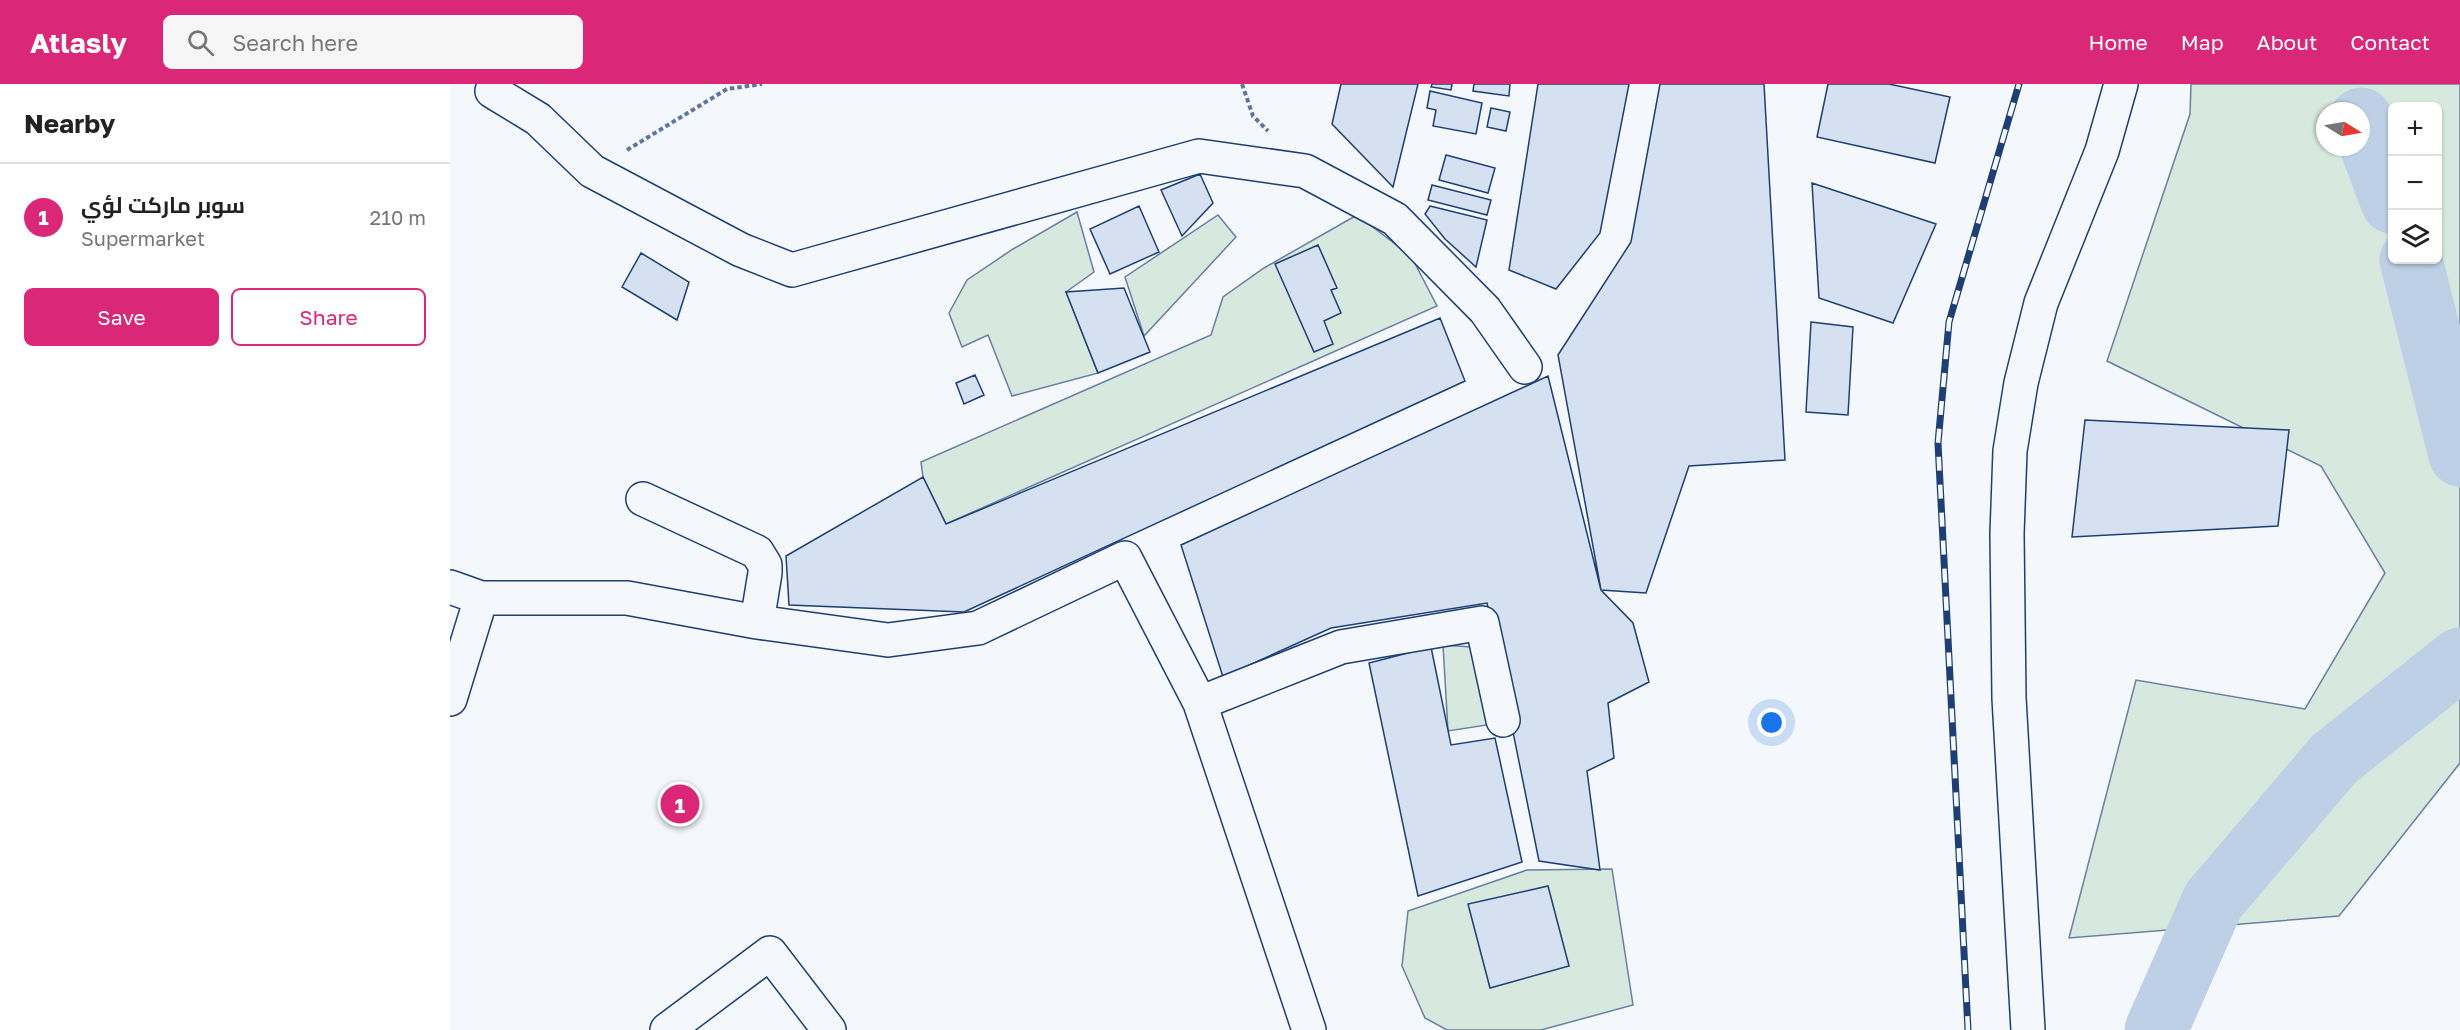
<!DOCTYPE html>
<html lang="en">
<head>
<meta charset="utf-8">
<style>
  :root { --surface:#fff; --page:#f6f6f6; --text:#222; --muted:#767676; --line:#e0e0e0; --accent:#db2777 }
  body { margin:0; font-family:"Golos Text",Cairo,sans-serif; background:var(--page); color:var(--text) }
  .controls { position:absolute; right:18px; top:18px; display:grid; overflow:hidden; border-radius:9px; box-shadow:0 2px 4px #0004 }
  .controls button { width:54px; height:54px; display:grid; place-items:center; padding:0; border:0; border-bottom:2px solid var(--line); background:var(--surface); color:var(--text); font:30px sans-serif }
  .compass { position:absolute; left:1866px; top:18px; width:54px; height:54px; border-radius:50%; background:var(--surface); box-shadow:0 2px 4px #0004; rotate:101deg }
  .you { position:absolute; left:1322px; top:639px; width:21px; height:21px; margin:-15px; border:4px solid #fff; border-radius:50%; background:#1a73e8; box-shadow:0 0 0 9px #1a73e833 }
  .badge { display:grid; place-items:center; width:39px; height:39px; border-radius:50%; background:var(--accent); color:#fff; font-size:20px; font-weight:700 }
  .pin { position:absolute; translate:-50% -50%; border:3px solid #fff; box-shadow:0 2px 6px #0006 }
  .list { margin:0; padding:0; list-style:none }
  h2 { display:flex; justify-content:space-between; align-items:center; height:78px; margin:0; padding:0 24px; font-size:26px }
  h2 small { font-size:20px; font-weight:400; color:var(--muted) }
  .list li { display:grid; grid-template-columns:39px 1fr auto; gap:18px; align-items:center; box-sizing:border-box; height:108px; padding:0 24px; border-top:2px solid var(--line) }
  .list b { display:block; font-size:22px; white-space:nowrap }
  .list p { margin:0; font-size:20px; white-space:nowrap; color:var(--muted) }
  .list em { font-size:20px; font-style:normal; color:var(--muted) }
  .actions { display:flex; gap:12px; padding:18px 24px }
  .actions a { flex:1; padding:14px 0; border:2px solid var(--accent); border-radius:9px; text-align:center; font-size:21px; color:var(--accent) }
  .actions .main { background:var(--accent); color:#fff }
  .icon { flex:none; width:33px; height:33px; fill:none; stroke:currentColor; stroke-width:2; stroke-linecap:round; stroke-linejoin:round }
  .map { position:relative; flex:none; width:2010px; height:946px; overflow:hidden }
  header { display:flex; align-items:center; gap:36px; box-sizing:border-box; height:84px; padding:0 30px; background:var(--accent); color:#fff }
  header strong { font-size:28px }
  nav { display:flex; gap:33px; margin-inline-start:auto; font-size:21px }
  .search { width:420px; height:54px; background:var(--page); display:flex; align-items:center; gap:15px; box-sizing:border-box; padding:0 21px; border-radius:9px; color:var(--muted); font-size:22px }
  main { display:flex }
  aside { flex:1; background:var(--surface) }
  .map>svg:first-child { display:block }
  .green { fill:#d7e8df; stroke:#687fa3; stroke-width:1.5; fill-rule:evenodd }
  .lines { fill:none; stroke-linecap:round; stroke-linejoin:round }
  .river { stroke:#bed0e5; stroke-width:63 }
  .building { fill:#d5e0f0; stroke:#1d3f73; stroke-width:1.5 }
  .minor-casing { stroke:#1d3f73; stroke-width:36 }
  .major-casing { stroke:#1d3f73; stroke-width:36 }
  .path { stroke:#5e769c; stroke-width:4; stroke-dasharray:4.5 3; stroke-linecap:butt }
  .minor { stroke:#f4f7fb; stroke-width:33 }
  .major { stroke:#f4f7fb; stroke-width:33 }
  .rail-casing { stroke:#1d3f73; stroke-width:7 }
  .rail { stroke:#f4f7fb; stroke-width:4.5; stroke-dasharray:14; stroke-linecap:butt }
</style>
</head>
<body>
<header>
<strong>Atlasly</strong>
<div class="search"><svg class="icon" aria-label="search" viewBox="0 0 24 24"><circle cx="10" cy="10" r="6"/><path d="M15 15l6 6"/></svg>Search here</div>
<nav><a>Home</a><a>Map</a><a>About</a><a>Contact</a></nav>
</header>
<main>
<aside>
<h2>Nearby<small></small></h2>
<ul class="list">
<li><span class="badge">1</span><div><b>سوبر ماركت لؤي</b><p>Supermarket</p></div><em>210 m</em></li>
</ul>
<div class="actions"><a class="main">Save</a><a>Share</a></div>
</aside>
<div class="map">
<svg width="2010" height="946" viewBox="0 0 2010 946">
  <rect width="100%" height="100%" fill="#f4f7fb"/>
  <!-- green -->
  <path class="green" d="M1741,0H2010V679L1889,832L1619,854L1686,596L1855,625L1935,489L1871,382L1657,277L1740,30ZM1942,22H1988V176H1942ZM1875,27H1911V63H1875Z
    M627,128L644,188L616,208L648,289L562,312L538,251L512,263L499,229L517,196L563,165Z
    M768,131L786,153L694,252L675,193Z
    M907,131L961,172L987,222L496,440L473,393L471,378L761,251L773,213L814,184Z
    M993,561L1021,563L1037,641L998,647Z
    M1162,785L1183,921L1091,946H997L975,934L952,882L958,827L1077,786Z"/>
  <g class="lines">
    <!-- river -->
    <path class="river" d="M1911,35L1942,118
      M1961,176L2010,371
      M1706,946L1763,817L1884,675L2010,575"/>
  </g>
  <!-- building -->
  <path class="building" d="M891,0H968L943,103L882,40Z
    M982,0H1002L1001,6L981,3Z
    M1024,0H1060L1059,12L1023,7Z
    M1088,0H1179L1150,149L1106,205L1059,186Z
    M1210,0H1314L1335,376L1239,382L1196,509L1151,506L1108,271L1181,158Z
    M1378,0H1439L1500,13L1485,79L1367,53Z
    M980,7L1032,19L1026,50L983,42L986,26L977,24Z
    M1041,24L1060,28L1056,47L1037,43Z
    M996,71L1045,84L1038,109L989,96Z
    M750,90L763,119L732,152L711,106Z
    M1362,99L1486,140L1443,239L1369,214Z
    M982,101L1041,116L1037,131L978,116Z
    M689,122L709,168L660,190L640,145Z
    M980,122L1037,136L1026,183L995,155L975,130Z
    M868,161L887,204L881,206L891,229L874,237L883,260L864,268L825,180Z
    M191,169L239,198L227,236L172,203Z
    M674,204L700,268L648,289L616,208Z
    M990,234L1015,297L514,528L339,521L336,472L473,393L496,440Z
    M1361,238L1403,243L1398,331L1356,328Z
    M525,291L534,311L514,320L506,299Z
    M1098,292L1151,506L1183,539L1199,598L1158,619L1164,674L1137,687L1150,786L1089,777L1037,519L881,544L773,593L731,461Z
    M1635,336L1839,346L1828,442L1622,453Z
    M981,563L1001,661L1045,654L1072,778L968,812L919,579Z
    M1098,802L1119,882L1040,904L1018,820Z"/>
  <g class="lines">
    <defs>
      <path id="minor" d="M42,7L88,35L142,87L291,166L342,186L749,72L855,87L945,135L1035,226L1075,283
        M193,415L307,468L315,481V489L307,538
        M0,503L31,514H177L307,538L438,556L528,544L675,474L750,619L859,946
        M0,615L31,514
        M750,619L891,563L1032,539L1053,636
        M217,946L320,869L379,946"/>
      <path id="major" d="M1578,946L1559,614L1557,450L1560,367L1571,299L1591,219L1652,67L1671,0"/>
    </defs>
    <!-- minor casing -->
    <use href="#minor" class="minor-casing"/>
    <!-- major casing -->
    <use href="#major" class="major-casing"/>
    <!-- path -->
    <path class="path" d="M792,0L803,32L818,47
      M177,66L277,5L312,0"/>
    <!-- minor -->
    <use href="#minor" class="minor"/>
    <!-- major -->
    <use href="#major" class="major"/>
    <defs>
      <path id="rail" d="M1518,946L1488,359L1499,238L1569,0"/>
    </defs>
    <!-- rail casing -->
    <use href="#rail" class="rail-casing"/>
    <!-- rail -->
    <use href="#rail" class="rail"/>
  </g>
</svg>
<div class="controls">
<button>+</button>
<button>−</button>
<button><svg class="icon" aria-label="layers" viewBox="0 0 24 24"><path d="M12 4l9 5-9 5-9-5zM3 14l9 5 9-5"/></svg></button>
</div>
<svg class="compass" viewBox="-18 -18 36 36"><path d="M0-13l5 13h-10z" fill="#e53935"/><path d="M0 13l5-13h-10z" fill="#767676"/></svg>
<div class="you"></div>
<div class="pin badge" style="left:230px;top:720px">1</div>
</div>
</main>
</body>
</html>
